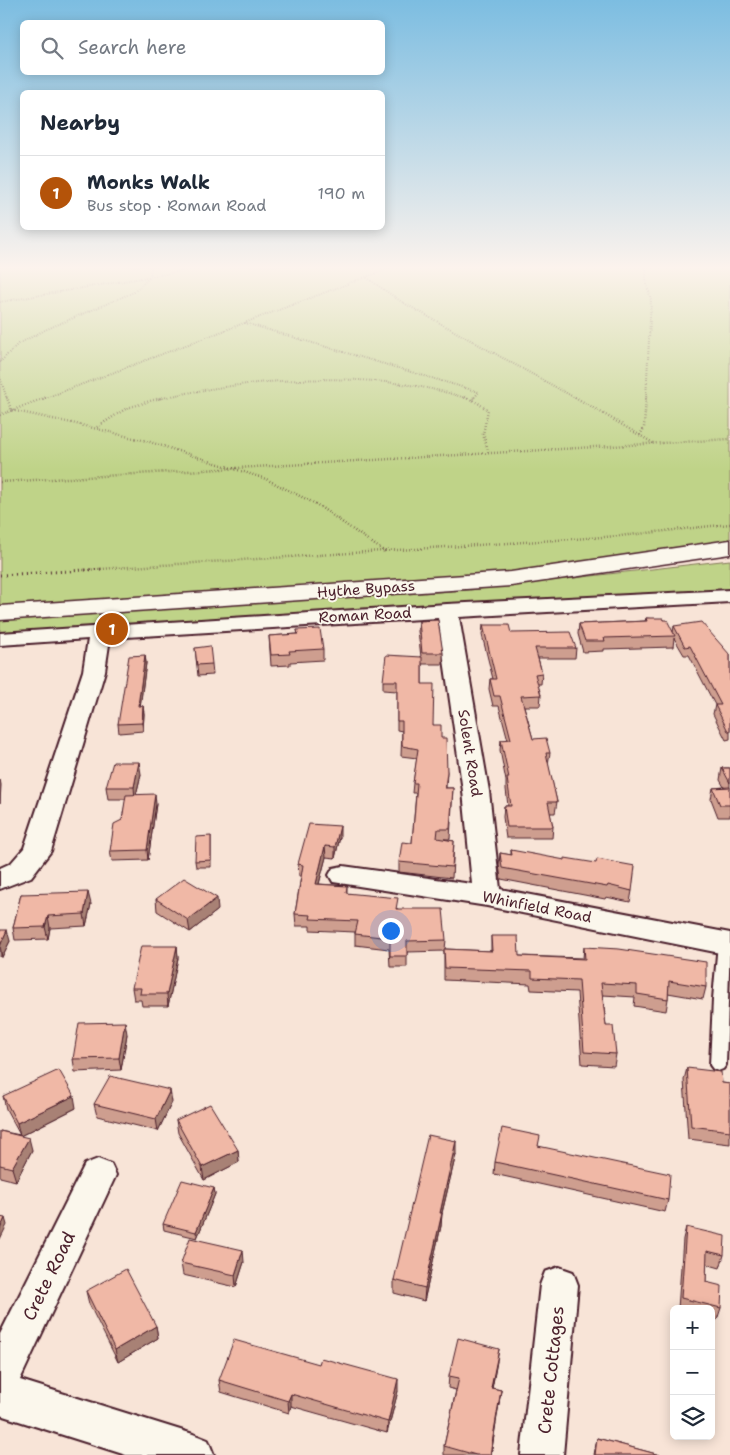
<!DOCTYPE html>
<html lang="en">
<head>
<meta charset="utf-8">
<style>
  :root { --surface:#fff; --page:#f6f6f7; --text:#1f2937; --muted:#747a83; --line:#e0e1e3; --accent:#b45309 }
  body { margin:0; font-family:"Shantell Sans",sans-serif; background:var(--page); color:var(--text) }
  .controls { position:absolute; right:15px; bottom:15px; display:grid; overflow:hidden; border-radius:8px; box-shadow:0 2px 12px #0003 }
  .controls button { width:45px; height:45px; display:grid; place-items:center; padding:0; border:0; border-bottom:1px solid var(--line); background:var(--surface); color:var(--text); font:25px sans-serif }
  .you { position:absolute; left:390px; top:930px; width:18px; height:18px; margin:-12px; border:4px solid #fff; border-radius:50%; background:#1a73e8; box-shadow:0 0 0 8px #1a73e833 }
  .badge { display:grid; place-items:center; width:32px; height:32px; border-radius:50%; background:var(--accent); color:#fff; font-size:16px; font-weight:700 }
  .pin { position:absolute; translate:-50% -50%; border:2px solid #fff; box-shadow:0 1px 5px #0006 }
  .list { margin:0; padding:0; list-style:none }
  h2 { display:flex; justify-content:space-between; align-items:center; height:65px; margin:0; padding:0 20px; font-size:21px }
  h2 small { font-size:16px; font-weight:400; color:var(--muted) }
  .list li { display:grid; grid-template-columns:32px 1fr auto; gap:15px; align-items:center; box-sizing:border-box; height:75px; padding:0 20px; border-top:1px solid var(--line) }
  .list b { display:block; font-size:19px; white-space:nowrap }
  .list p { margin:0; font-size:16px; white-space:nowrap; color:var(--muted) }
  .list em { font-size:16px; font-style:normal; color:var(--muted) }
  .icon { flex:none; width:28px; height:28px; fill:none; stroke:currentColor; stroke-width:2; stroke-linecap:round; stroke-linejoin:round }
  .map { position:relative; flex:none; width:730px; height:1455px; overflow:hidden }
  .search { position:absolute; background:var(--surface); box-shadow:0 2px 12px #0003; left:20px; top:20px; width:365px; height:55px; display:flex; align-items:center; gap:12px; box-sizing:border-box; padding:0 18px; border-radius:8px; color:var(--muted); font-size:19px }
  .panel { position:absolute; background:var(--surface); box-shadow:0 2px 12px #0003; left:20px; top:90px; width:365px; height:140px; border-radius:8px }
  .map>svg:first-child { display:block }
  .green { fill:#bfd388; stroke:#84795a }
  .lines { fill:none; stroke-linecap:round; stroke-linejoin:round }
  .lane-casing { stroke:#4a1f2b; stroke-width:4 }
  .street-casing { stroke:#4a1f2b; stroke-width:4 }
  .primary-casing { stroke:#4a1f2b; stroke-width:3 }
  .path-far2 { stroke:#4a1f2b; stroke-width:2; stroke-dasharray:0.5 2; stroke-linecap:butt }
  .path-far1 { stroke:#4a1f2b; stroke-width:2.5; stroke-dasharray:0.5 2.5; stroke-linecap:butt }
  .path { stroke:#4a1f2b; stroke-width:3; stroke-dasharray:1 4; stroke-linecap:butt }
  .lane { fill:#fbf7ec; fill-rule:evenodd }
  .street { fill:#fbf7ec; fill-rule:evenodd }
  .primary { fill:#fbf7ec; fill-rule:evenodd }
  .wall { fill:#ce9e8f; stroke:#4a1f2b }
  .shaded-wall { fill:#a88174; stroke:#4a1f2b }
  .building { fill:#f0b8a6; stroke:#4a1f2b }
  .labels { text-anchor:middle; stroke-width:4; stroke-linejoin:round; paint-order:stroke }
  .street-label { font-size:15px; fill:#4a1f2b; stroke:#fbf7ec }
  .near-street-label { font-size:18px; fill:#4a1f2b; stroke:#fbf7ec }
</style>
</head>
<body>
<div class="map">
<svg width="730" height="1455" viewBox="0 0 730 1455">
  <rect width="100%" height="100%" fill="#f8e4d7"/>
  <filter id="ink" filterUnits="userSpaceOnUse"><feTurbulence type="fractalNoise" baseFrequency=".02" numOctaves="2"/><feDisplacementMap in="SourceGraphic" scale="10" xChannelSelector="R" yChannelSelector="G"/><feConvolveMatrix kernelMatrix="1 2 1 2 8 2 1 2 1" color-interpolation-filters="sRGB"/></filter>
  <g filter="url(#ink)">
    <!-- green -->
    <path class="green" d="M0,266H730V543L486,578L0,609Z
      M730,560V589L248,617L0,636V619L470,590Z"/>
    <g class="lines">
      <defs>
        <path id="lane" d="M725,938L730,940L726,1065L723,1069L718,1071L713,1069L710,1065L713,999L718,943L720,939Z"/>
        <path id="street" d="M730,590V602L459,617L489,791L500,889L730,933V955L487,906L333,882L329,875L333,868L343,866L472,884L463,791L438,618L110,638L105,671L51,851L31,877L0,889V868L11,863L24,848L83,671L88,639L0,645V633L447,604Z
          M98,1159L111,1164L116,1175L20,1380L193,1434L208,1440L214,1455H126L0,1415V1334L85,1164Z
          M559,1267L573,1272L578,1285L563,1455H521L540,1285L545,1272Z"/>
        <path id="primary" d="M730,540V554L511,586L0,620V606L511,572Z"/>
      </defs>
      <!-- lane casing -->
      <use href="#lane" class="lane-casing"/>
      <!-- street casing -->
      <use href="#street" class="street-casing"/>
      <!-- primary casing -->
      <use href="#primary" class="primary-casing"/>
      <!-- path-far2 -->
      <path class="path-far2" d="M367,278L402,302L577,399
        M0,302L212,266
        M245,323L479,392L473,399
        M0,362L18,344L45,330L134,292L150,277L151,266
        M0,377L7,399
        M43,399L395,266
        M158,399C250,378 378,368 468,399
        M646,399L651,300L646,281V266"/>
      <!-- path-far1 -->
      <path class="path-far1" d="M7,397L11,410L81,425L150,442L266,479L316,504L385,552
        M465,397L478,403L488,410L483,434L489,453
        M575,397L653,443
        M472,400L474,397
        M0,415L47,397
        M97,427L127,408L163,397
        M640,435L644,428L646,397
        M0,482L730,439
        M83,570L619,536L730,524"/>
      <!-- path -->
      <path class="path" d="M0,575L103,569"/>
      <!-- lane -->
      <use href="#lane" class="lane"/>
      <!-- street -->
      <use href="#street" class="street"/>
      <!-- primary -->
      <use href="#primary" class="primary"/>
    </g>
    <!-- wall -->
    <path class="wall" d="M646,618L664,620L673,632L674,626L730,655V739L726,740L713,714L715,705L689,655H684L674,638L673,647L604,649V651L583,652L578,634L579,624L645,621Z
      M419,621L443,653V664H422V684L433,725L441,738L447,772L446,788H453L450,839H444L454,841L452,878L399,872V862L412,843L416,793H412L413,783L417,758L401,756L402,731L397,730V691L383,690V681L421,657L418,631Z
      M483,625L511,633L576,648L575,658H538L542,673L541,684H537L541,695L540,706H524L533,739L550,753L548,764L557,802L555,813H550L553,827L552,838H506L503,817L504,806H508L506,789V781L500,750L501,740H508L499,706H493L489,689L490,679H493L482,635Z
      M297,630L323,649V660L290,662V665L271,666L269,636L298,634Z
      M195,648L212,664L213,675L198,676Z
      M145,655L146,663L140,706H143L144,714L143,731L119,733L118,724Z
      M722,768H730V817H718L711,799L713,788L724,787L720,780Z
      M141,774L136,795L156,804L148,860L112,861L110,851L122,820L126,799H108L106,787Z
      M211,836V867H196L195,861Z
      M340,837L335,858L326,857L319,884L347,886V893L398,909L446,940L445,949L491,951V936L519,956L583,958L584,947L706,987L703,999L668,993V999L666,1011L634,1006L635,997L603,995L606,1026L616,1054L614,1066L582,1064L577,992L531,990L530,984L444,980V951L407,952V967H390L389,949L355,945V932L310,930V926H296L295,914L301,876H299L298,864Z
      M511,850L632,891L630,902L606,897L605,899L501,879L499,865L500,853L511,855Z
      M21,894L91,904L86,926L50,928L48,939L15,940L13,928Z
      M156,899L218,910L190,932L157,911Z
      M0,930L10,941L2,957H0Z
      M177,946L178,958L168,1006H142L141,1000H134L132,988Z
      M127,1034L121,1070L75,1072L73,1059Z
      M687,1068L722,1083L730,1084V1144L688,1139L684,1080Z
      M3,1096L76,1108L20,1136L32,1150L16,1181L0,1177V1131L20,1135L6,1109Z
      M172,1102L158,1131L97,1116L94,1104Z
      M176,1120L238,1150L239,1162L204,1180L178,1133Z
      M538,1146L668,1200L665,1212L494,1174L495,1162Z
      M456,1154L442,1213L441,1226L424,1301L394,1293V1280Z
      M214,1188L215,1194L197,1238L164,1230L163,1224Z
      M686,1227L724,1255L720,1268L706,1264V1282L721,1308L717,1320L711,1318V1309H678L683,1239Z
      M244,1262L236,1287L183,1275L181,1263Z
      M86,1291L156,1326L158,1338L118,1362L89,1304Z
      M497,1361L492,1388L501,1390L491,1455H444V1446L456,1390L448,1388L449,1376Z
      M219,1380L398,1391L387,1433L291,1406L289,1413L221,1392Z
      M597,1438L660,1455H594Z"/>
    <!-- shaded-wall -->
    <path class="shaded-wall" d="M145,655L146,663L139,715L138,706Z
      M143,706L144,714L143,731L142,723Z
      M139,762L141,774L135,799L134,787Z
      M0,779L1,785L0,803Z
      M155,794L156,804L148,860L147,850Z
      M340,826V837L335,858V847Z
      M325,846L326,857L316,895V884Z
      M88,892L91,904L86,926L84,914Z
      M217,898L218,910L190,932L188,920Z
      M48,916L50,928L48,939L45,927Z
      M7,930L10,941L2,957L0,946Z
      M177,946L178,958L168,1006L167,994Z
      M125,1022L127,1034L121,1070L119,1058Z
      M170,1090L172,1102L158,1131L156,1119Z
      M74,1096L76,1108L20,1136L17,1123Z
      M29,1138L32,1150L16,1181L12,1168Z
      M456,1141V1154L439,1225L440,1213Z
      M238,1150L239,1162L204,1180L202,1167Z
      M214,1188L215,1194L197,1238L196,1232Z
      M442,1213L441,1226L424,1301L425,1288Z
      M5,1218L7,1225L0,1239V1229Z
      M243,1250L244,1262L236,1287L235,1275Z
      M156,1326L158,1338L118,1362L115,1350Z
      M499,1349L497,1361L490,1400L491,1388Z
      M398,1379V1391L387,1433L388,1422Z
      M501,1390L491,1455H490Z
      M291,1394V1406L289,1413L288,1401Z"/>
    <!-- building -->
    <path class="building" d="M646,618H663L664,620H667L675,636L604,638L605,641H585L579,624L647,621Z
      M438,620L443,653H422L419,621Z
      M701,622L730,655V731H728L715,705H721L690,646L685,647L674,626Z
      M483,625H509L511,633L570,632L576,648H535L542,673L535,674L541,695L521,696L533,739L546,738L550,753H546L557,802H548L553,827H507L504,806H511L507,778H509L501,740L511,739L500,696H494L490,679H496Z
      M320,629L323,649L289,651L290,654L271,655L269,636L298,634L297,630Z
      M210,646L212,664L197,665L195,648Z
      M145,655L138,706H143L142,723L118,724L129,656Z
      M386,655L422,657V684H434L433,725H441V738H446L447,772L445,788H453L450,829H438L437,838L454,841L452,867L399,862L402,842L412,843L417,783H413L418,749L402,746V721H397V681H383Z
      M113,762H139L134,787H106Z
      M722,768H730V783Z
      M730,787V805H720L713,788Z
      M155,794L147,850L110,851L114,824L122,820L126,795Z
      M309,824L340,826L335,847L325,846L316,884L347,886L346,893L398,898L396,909H443L446,940L407,941V956H390V938L355,934L358,921L310,919L311,915L295,914L303,865L298,864Z
      M211,836V860L195,861L196,837Z
      M511,850L565,860V858L596,863L597,859L635,866L632,891L608,885L607,887L502,868L500,853L512,855Z
      M184,878L217,898L188,920L156,899Z
      M88,892L84,914L48,916L45,927L13,928L21,894Z
      M0,930H7L0,946Z
      M491,936H518L519,956L585,959L584,947L619,949L706,962V987L669,981L668,999L637,994V985L601,983L606,1026H613L616,1054L584,1052L579,980L532,978V971L445,968L444,949L492,951Z
      M141,946H177L167,994H140L141,988H132Z
      M125,1022L119,1058L73,1059L79,1023Z
      M687,1068L721,1072L722,1083L730,1084V1131L691,1126Z
      M59,1070L74,1096L17,1123L3,1096Z
      M110,1076L170,1090L156,1119L94,1104Z
      M210,1104L238,1150L202,1167L176,1120Z
      M502,1128L540,1136L538,1146L670,1174L668,1200L495,1162Z
      M0,1131L29,1138L12,1168L0,1165Z
      M428,1135L456,1141L440,1213H442L425,1288L394,1280Z
      M182,1180L214,1188L196,1232L163,1224Z
      M0,1217L5,1218L0,1229Z
      M686,1227L725,1236L724,1255L707,1251L706,1282L722,1286L721,1308L681,1298Z
      M190,1238L243,1250L235,1275L181,1263Z
      M126,1269L156,1326L115,1350L86,1291Z
      M458,1338L499,1349L491,1388L501,1390L490,1455H476L444,1446L459,1378L449,1376Z
      M234,1340L319,1364L321,1358L398,1379L388,1422L291,1394L288,1401L219,1380Z
      M597,1438L660,1455H595Z"/>
  </g>
  <!-- sky -->
  <linearGradient id="sky" x2="0" y2="1"><stop stop-color="#7cbde1"/><stop offset="0.57" stop-color="#fcf3ed"/><stop offset="1" stop-color="#fcf3ed" stop-opacity="0"/></linearGradient>
  <rect width="730" height="470" fill="url(#sky)"/>
  <g class="labels">
    <!-- street labels -->
    <g class="street-label">
      <text transform="translate(366 589) rotate(-4)" y="5">Hythe Bypass</text>
      <text transform="translate(365 615) rotate(-3)" y="5">Roman Road</text>
      <text transform="translate(470 753) rotate(81)" y="5">Solent Road</text>
      <text transform="translate(537 907) rotate(11)" y="5">Whinfield Road</text>
    </g>
    <!-- near-street labels -->
    <g class="near-street-label">
      <text transform="translate(49 1276) rotate(-64)" y="6">Crete Road</text>
      <text transform="translate(551 1370) rotate(-84)" y="6">Crete Cottages</text>
    </g>
  </g>
</svg>
<div class="controls">
<button>+</button>
<button>−</button>
<button><svg class="icon" aria-label="layers" viewBox="0 0 24 24"><path d="M12 4l9 5-9 5-9-5zM3 14l9 5 9-5"/></svg></button>
</div>
<div class="you"></div>
<div class="pin badge" style="left:112px;top:629px">1</div>
<div class="search"><svg class="icon" aria-label="search" viewBox="0 0 24 24"><circle cx="10" cy="10" r="6"/><path d="M15 15l6 6"/></svg>Search here</div>
<section class="panel">
<h2>Nearby<small></small></h2>
<ul class="list">
<li><span class="badge">1</span><div><b>Monks Walk</b><p>Bus stop · Roman Road</p></div><em>190 m</em></li>
</ul>
</section>
</div>
</body>
</html>
